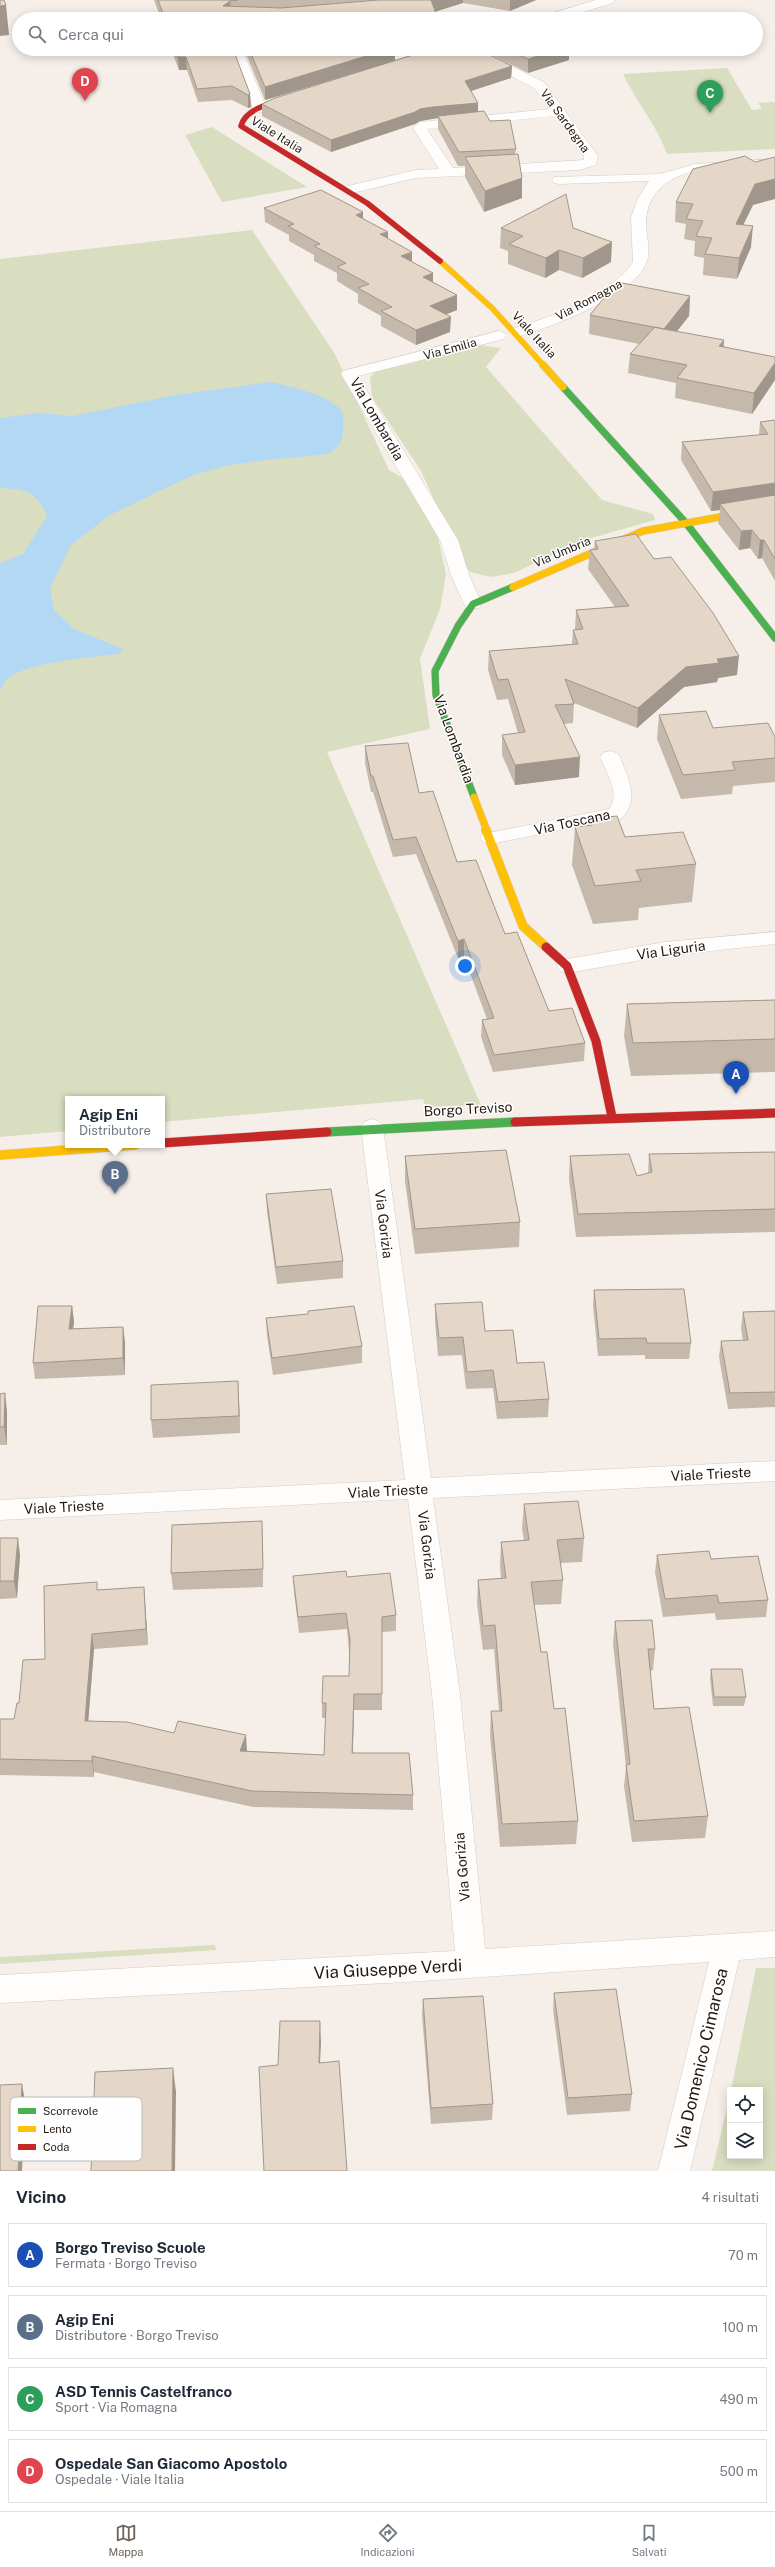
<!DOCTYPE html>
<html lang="it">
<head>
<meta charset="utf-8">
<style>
  :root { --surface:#fff; --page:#f6f6f7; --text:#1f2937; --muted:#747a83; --line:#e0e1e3; --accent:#6e645c }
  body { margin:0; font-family:"Public Sans",sans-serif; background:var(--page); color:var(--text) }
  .controls { position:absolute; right:12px; bottom:12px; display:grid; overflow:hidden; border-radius:0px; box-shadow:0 2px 10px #0003 }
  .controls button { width:36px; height:36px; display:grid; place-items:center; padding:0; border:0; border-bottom:1px solid var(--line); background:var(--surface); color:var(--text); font:20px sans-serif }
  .you { position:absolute; left:465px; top:966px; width:14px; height:14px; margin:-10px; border:3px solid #fff; border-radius:50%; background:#1a73e8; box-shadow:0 0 0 6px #1a73e833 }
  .badge { display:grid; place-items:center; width:26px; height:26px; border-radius:50%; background:var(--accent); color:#fff; font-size:13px; font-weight:700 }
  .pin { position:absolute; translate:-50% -33px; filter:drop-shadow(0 1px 2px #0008) }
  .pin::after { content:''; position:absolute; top:21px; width:14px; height:12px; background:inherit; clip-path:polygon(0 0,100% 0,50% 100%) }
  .popup { position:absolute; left:65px; top:1096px; width:100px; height:52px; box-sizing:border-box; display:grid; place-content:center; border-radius:0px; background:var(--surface); filter:drop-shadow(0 1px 3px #0005); font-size:13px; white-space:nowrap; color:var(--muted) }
  .popup b { font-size:15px; color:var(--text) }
  .popup::after { content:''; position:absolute; left:50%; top:100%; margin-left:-8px; border:8px solid transparent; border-top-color:var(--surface) }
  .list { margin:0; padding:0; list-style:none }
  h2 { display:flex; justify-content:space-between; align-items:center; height:52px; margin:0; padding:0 16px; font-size:17px }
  h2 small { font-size:13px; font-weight:400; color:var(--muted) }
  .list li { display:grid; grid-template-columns:26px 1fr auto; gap:12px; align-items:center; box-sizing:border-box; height:64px; margin:0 8px 8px; padding:0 8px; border:1px solid var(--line); border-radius:0px }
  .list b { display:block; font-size:15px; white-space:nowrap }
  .list p { margin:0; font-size:13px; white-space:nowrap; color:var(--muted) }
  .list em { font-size:13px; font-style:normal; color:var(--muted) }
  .icon { flex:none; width:22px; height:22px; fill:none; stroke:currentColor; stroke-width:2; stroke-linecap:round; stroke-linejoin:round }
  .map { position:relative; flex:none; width:775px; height:2171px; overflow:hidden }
  .search { position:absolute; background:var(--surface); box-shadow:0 2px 10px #0003; left:12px; right:12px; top:12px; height:44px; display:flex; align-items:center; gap:10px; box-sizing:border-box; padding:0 14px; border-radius:22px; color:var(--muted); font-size:15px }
  .sheet { height:340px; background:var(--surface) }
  nav { display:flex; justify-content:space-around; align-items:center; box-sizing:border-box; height:56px; border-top:1px solid var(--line); background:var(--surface); font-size:11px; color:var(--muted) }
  nav a { display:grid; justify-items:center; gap:2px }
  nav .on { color:var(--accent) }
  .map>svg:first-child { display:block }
  .green { fill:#d9dec1 }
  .water { fill:#b3d8f4 }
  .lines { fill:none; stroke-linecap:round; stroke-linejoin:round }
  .street-casing { stroke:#d4cbc3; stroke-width:1 }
  .fast-far1-casing { stroke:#d4cbc3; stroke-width:8 }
  .fast-casing { stroke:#d4cbc3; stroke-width:10 }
  .slow-far2-casing { stroke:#d4cbc3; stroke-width:6 }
  .slow-far1-casing { stroke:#d4cbc3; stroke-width:8 }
  .slow-casing { stroke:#d4cbc3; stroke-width:10 }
  .jam-far1-casing { stroke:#d4cbc3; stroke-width:6 }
  .jam-casing { stroke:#d4cbc3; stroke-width:10 }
  .street { fill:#fefdfc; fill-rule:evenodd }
  .fast-far1 { stroke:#4caf50; stroke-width:7 }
  .fast { stroke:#4caf50; stroke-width:9 }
  .slow-far2 { stroke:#ffc107; stroke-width:5.5 }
  .slow-far1 { stroke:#ffc107; stroke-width:7 }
  .slow { stroke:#ffc107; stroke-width:9 }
  .jam-far1 { stroke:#c62828; stroke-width:5.5 }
  .jam { stroke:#c62828; stroke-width:9 }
  .wall { fill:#c5b9ab }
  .shaded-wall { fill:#a0968b }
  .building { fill:#e5d7c7; stroke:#a0968b }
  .labels { text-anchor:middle; stroke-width:3; stroke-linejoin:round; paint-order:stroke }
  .far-street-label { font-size:12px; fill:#241910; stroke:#fefefe }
  .street-label { font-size:14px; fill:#241910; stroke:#fefefe }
  .near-street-label { font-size:17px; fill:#241910; stroke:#fefefe }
  .key { fill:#fefefe; stroke:#bdb9b7; stroke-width:1 }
  .key-label { font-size:11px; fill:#241910 }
</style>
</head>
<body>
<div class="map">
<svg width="775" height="2171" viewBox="0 0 775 2171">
  <rect width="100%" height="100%" fill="#f6efe9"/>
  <!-- green -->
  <path class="green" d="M727,68L752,110L762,109L758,103L775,102V149L667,154C657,125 636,102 623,74Z
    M212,127L307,187L222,202L185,135Z
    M252,230L335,354L389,470L408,481L438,538L446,574L440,609L420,659L430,729L327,752L481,1105L426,1107L423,1099L162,1122V1099H68V1131L0,1137V259Z
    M479,345L501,348L486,367L602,500L653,514L655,520L581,541L514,573L491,577L470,572L461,559L421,471L372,397L370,378L376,370L396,367Z
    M214,1945L217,1950L0,1964V1957Z
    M756,1968H775V2171H712L730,2095V2156H760V2090H731Z"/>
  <!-- water -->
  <path class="water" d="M271,382C288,386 338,396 343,415C344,419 343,423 343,427C344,441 339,447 328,454L265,460L225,466L193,475L110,515L71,545L50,588L54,610L74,629L123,649L119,654C91,657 25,662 6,680C3,683 2,688 0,691V563L23,554L47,516C36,491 25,489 0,488V418L39,413L73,416L170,396Z"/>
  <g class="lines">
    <defs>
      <path id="street" d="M596,0H615L613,3L560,19H541L543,16Z
        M230,49H242L267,109L265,112H255L253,109Z
        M388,49H400L415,62L414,65C402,68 392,58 388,49Z
        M459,49H475L544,82L598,156L596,165L579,170L416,178L348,194L343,193L341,190L343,187L416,170L439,169L413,128L420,122L550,109L534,88ZM555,116L584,156V160L453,168L427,129Z
        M775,159V167C732,168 659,159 647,213C643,229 652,246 647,261C637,295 548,329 516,337L508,332L511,329C547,319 612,295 633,262L631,218L637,200L649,181L559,184L554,183L552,180L554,177L660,174L695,164Z
        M499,331L504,333L507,336L504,339L358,376L458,540L469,575L482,604L479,608H467L464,604L451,575L440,540L341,374L343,371Z
        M610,751L617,753L620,757C628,779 640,798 622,818L490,844L483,842L480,838L483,834L609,809C621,795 606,771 600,757L603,753Z
        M775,932V944L665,956L567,973L560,971L557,966L560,961L567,959L665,942Z
        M372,1119L380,1122L383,1127L431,1478L775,1461V1481L433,1498L460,1694L485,1949L775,1931V1957L739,1960L690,2171H658L709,1962L406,1982L0,2003V1975L455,1951L432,1694L408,1499L0,1520V1500L405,1480L361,1127L364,1122Z"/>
      <path id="fast-far1" d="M563,387L686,523L775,638
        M474,797L436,695L435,671L458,626L473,604L513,587"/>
      <path id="fast" d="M327,1132L515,1122"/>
      <path id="slow-far2" d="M440,261L492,308L544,366"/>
      <path id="slow-far1" d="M543,365L563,387
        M513,587L643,531L775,507
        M474,797L487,831"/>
      <path id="slow" d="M486,830L523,926L546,947
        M0,1155L135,1145"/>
      <path id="jam-far1" d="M290,98C274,103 246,107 241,126L367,203L440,261"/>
      <path id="jam" d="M546,947L567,966L596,1041L612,1117
        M515,1122L775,1113
        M162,1143L327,1132"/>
    </defs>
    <!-- street casing -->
    <use href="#street" class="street-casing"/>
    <!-- fast-far1 casing -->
    <use href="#fast-far1" class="fast-far1-casing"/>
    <!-- fast casing -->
    <use href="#fast" class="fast-casing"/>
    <!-- slow-far2 casing -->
    <use href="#slow-far2" class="slow-far2-casing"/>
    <!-- slow-far1 casing -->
    <use href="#slow-far1" class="slow-far1-casing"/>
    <!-- slow casing -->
    <use href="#slow" class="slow-casing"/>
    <!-- jam-far1 casing -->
    <use href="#jam-far1" class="jam-far1-casing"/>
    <!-- jam casing -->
    <use href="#jam" class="jam-casing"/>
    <!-- street -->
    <use href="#street" class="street"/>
    <!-- fast-far1 -->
    <use href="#fast-far1" class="fast-far1"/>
    <!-- fast -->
    <use href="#fast" class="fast"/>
    <!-- slow-far2 -->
    <use href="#slow-far2" class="slow-far2"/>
    <!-- slow-far1 -->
    <use href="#slow-far1" class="slow-far1"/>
    <!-- slow -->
    <use href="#slow" class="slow"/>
    <!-- jam-far1 -->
    <use href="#jam-far1" class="jam-far1"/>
    <!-- jam -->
    <use href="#jam" class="jam"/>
  </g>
  <!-- wall -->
  <path class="wall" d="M154,0H536L510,11L463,3L435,12L438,19H161Z
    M171,49H233L250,94L251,107L248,108L232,100L198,102L187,70H179Z
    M244,49H395V60L410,56L402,49H478L512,66L511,78L471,91L478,103V112L490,121L516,149L515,155L522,178V198L484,212L465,177V166H458L438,129V118L420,121L415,124L331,152L262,116V104L386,63L265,100Z
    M482,49H569V60L528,73L482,50Z
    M676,202L753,205L743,225L751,247L737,279L703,275L704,258L694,256L695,241L684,239L686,224L675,222Z
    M264,208L363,218L388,239L412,262L433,273V282L457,295V310L446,314L450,332L416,345L381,326V316L358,303V294L337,281V273L314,261V255L289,241V235L265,222Z
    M501,228H573L611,262L582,278L559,270L545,278L508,264V251L500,248Z
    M690,296L689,316L677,331L775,363V380L752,414L675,398L676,383L628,373L630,354L639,344L589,334L590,315Z
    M775,420V581L762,558L758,559L750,548L739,550L718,523L720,510L711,511L681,460L682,442L759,435L760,422Z
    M595,541L737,675L718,678L717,682L684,687L637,728L574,703L573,723L564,724L579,777L515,785L502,755V735L518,733L508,699L497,700L488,670L489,651L572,644L573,630H575L576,610L615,607L588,569L590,550L594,549Z
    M659,715L713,728L775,737V782L733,786L732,794L681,799L657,739Z
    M365,746L419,793L457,862L505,934L549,1011L585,1043L584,1061L493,1072L481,1037L482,1020L487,1019L464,957L458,958L416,854L393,857L373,792H371L365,763Z
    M590,819L625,837L696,864L692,902L639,908L638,920L593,924L572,865L575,827L590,826Z
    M775,1000V1072L631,1076L624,1036L627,1004Z
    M775,1152V1232L576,1237L569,1179L570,1156L637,1176L648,1173L649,1154Z
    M405,1156L520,1222L519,1247L415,1254L405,1181Z
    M266,1194L343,1261V1278L277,1284L267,1212Z
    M594,1290L691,1343L689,1359H645V1355L598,1356L593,1306Z
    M435,1304L485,1331L517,1363L549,1399L548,1417L497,1419L493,1388L466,1389L462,1355L438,1356L435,1322Z
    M72,1306L74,1322L73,1329L123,1327L125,1343V1375L35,1379L33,1363Z
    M308,1311L362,1346V1363L273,1375L267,1336L266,1318L308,1314Z
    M775,1311V1407L728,1409L719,1357L721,1341H743L741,1328L743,1312Z
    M238,1381L240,1433L153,1438L151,1420Z
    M0,1394L7,1411V1445H0Z
    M524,1504L584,1538L582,1562L560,1563L563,1580L561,1604L534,1605L541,1652L578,1821L576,1844L500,1847L490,1735L491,1711H499L494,1649L483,1650L477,1604L478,1580L501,1579L500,1566L501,1542L524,1541L522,1528Z
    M0,1538L20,1555L17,1598L0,1599Z
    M262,1538L263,1587L173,1590L171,1573Z
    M657,1555L711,1559L768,1600L766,1617L716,1620L715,1613L663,1617L655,1572Z
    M293,1576L347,1577L396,1615V1631L382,1632V1710H354L353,1753L413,1795V1810L253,1807L94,1772V1777L0,1775V1719H14L19,1703L45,1659L98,1590L144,1587L148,1645L94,1649L88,1721L247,1751L324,1755L326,1718H322V1703L349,1676V1652L347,1629L299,1633L294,1592Z
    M615,1621L655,1649L653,1670L650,1671L654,1709L708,1816L705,1838L632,1842L624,1786L626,1767L613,1643Z
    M711,1669L746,1697L744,1706H713L710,1678Z
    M554,1993L632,2094L630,2111L567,2115L553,2010Z
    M423,1999L493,2104L492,2120L431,2124L422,2016Z"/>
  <!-- shaded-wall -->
  <path class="shaded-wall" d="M432,0H463V3L430,13L431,0Z
    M510,0H536L510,11Z
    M230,1L231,14L223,6Z
    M6,5L9,35L0,36V6Z
    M389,49H395V61L265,100V87Z
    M410,49H438L410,56Z
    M560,49H569V60L528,73V59Z
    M178,57H186L187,70H179Z
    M512,66L511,78L465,93V81Z
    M250,94L251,107L248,108V95Z
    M478,103V115L438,116V118L420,121L415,124L331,152V140L420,109L432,107Z
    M522,178V198L484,212L485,191Z
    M775,179V199L753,205L734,244L736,224L755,184Z
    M363,212V227L356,215Z
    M753,226L751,247L737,279L739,258Z
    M388,232V246L380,234Z
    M612,242L611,262L582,278L583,258Z
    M559,250V270L545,278L546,258Z
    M412,252V267L401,256Z
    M433,273V288L423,277Z
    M457,295V310L430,321V306Z
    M690,296L689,316L663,349L664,329Z
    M451,317L450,332L416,345V330Z
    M724,340L723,360L719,346Z
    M775,363V380L752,414L754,393Z
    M775,483V501L720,504V510L711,511L713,492Z
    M752,530L750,548L739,550L741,531Z
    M760,540H764L762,558L758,559Z
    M739,656L737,675L718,678L717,682L684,687L637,728L638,708L686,667L717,659Z
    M580,757L579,777L515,785V765Z
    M464,939V957L458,958V941Z
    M72,1306L74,1322L71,1345L69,1329Z
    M123,1327L125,1343V1375L123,1358Z
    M238,1381L239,1399L240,1433L239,1416Z
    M5,1393L7,1411V1445L4,1427Z
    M262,1521V1538L263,1587V1569Z
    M18,1538L20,1555L17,1598L14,1581Z
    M144,1587L145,1603L148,1645L146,1629Z
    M92,1634L94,1649L87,1737L85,1721Z
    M354,1694V1710L352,1769V1753Z
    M246,1735L247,1751L241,1767L240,1751Z
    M92,1756L94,1772V1777L92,1761Z
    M320,2021L321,2043L319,2085V2063Z
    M173,2068L176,2092L175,2171H172Z
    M22,2084L25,2101L22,2171H18Z"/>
  <!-- building -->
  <path class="building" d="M0,0H4L6,5L0,6Z
    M158,0H238L230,1L223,6L281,8L379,0H432H431L438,19H165Z
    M175,49H233L250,94L248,95L232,86L197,89L186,57H178Z
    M249,49H389L265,87Z
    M432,49H478L512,66L465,81L478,103L432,107L420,109L415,112L331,140L262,104L275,98Z
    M507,49H560L528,59Z
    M484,111L490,121L510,120L516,149L459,152L438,116Z
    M518,154L522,178L485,191L465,157Z
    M745,156L755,162L775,157V179L755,184L736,224L753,226L739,258L705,254L712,238L696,236L703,221L686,219L693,204L676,202L693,169Z
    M321,190L363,212L356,215L388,232L380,234L412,252L401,256L433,273L423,277L457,295L430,306L451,317L416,330L381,311L392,307L358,288L369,284L337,267L346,263L314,246L320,244L288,226L294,224L264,208Z
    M566,194L573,228L612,242L583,258L559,250L546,258L509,244L523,236L501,228Z
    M617,282L690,296L664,329L724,340L719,346L775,357V363L754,393L677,378L687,365L630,354L655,327L664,329L590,315Z
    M775,420V483L713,492L682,442L768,434L760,422Z
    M775,495V559L764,540H760L752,530L741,531L720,504Z
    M636,534L654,559L671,557L713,613L739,656L717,659L719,663L686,667L638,708L565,679L574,704L555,705L580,757L515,765L502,735L525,732L508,679L498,680L489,651L578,644L573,630L583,629L576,610L629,606L590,550L598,549L595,541Z
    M706,711L713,728L768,723L775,737V758L732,762L735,770L683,775L659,715Z
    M408,743L419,793L433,791L457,862L476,860L505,934L517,932L549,1011L572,1008L585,1043L494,1055L482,1020L494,1018L464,939L458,941L416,837L393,840L373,776H371L365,746Z
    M617,816L625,837L683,832L696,864L636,870L641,881L595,886L575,827L592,825L590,819Z
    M775,1000V1039L633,1043L627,1004Z
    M506,1150L520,1222L415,1229L405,1156Z
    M775,1152V1209L578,1214L570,1156L629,1154L637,1176L652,1172L649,1154Z
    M331,1189L343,1261L276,1267L266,1194Z
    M684,1289L691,1343H647L646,1338L599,1339L594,1290Z
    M482,1302L485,1331L513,1330L517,1363L544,1362L549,1399L498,1402L493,1370L467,1372L463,1337L439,1338L435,1304Z
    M38,1306H72L69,1329L123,1327V1358L33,1363Z
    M354,1306L362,1346L272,1358L266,1318L308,1314V1311Z
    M775,1311V1392L730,1393L721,1341L748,1340L743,1312Z
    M238,1381L239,1416L151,1420V1385Z
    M5,1393L4,1427H0V1394Z
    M578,1501L584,1538L557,1540L563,1580L531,1582L541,1652H547L554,1709L565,1708L578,1821L502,1824L491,1711H502L495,1625L483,1626L478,1580L506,1578L501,1542L529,1540L524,1504Z
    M262,1521L263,1569L171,1573L172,1525Z
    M0,1538H18L14,1581H0Z
    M709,1551L711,1559L758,1556L768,1600L719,1603L717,1595L665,1599L657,1555Z
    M346,1571L347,1577L390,1573L396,1615L382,1617V1694H354L352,1753H409L413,1795L252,1791L92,1756V1761L0,1759V1719H14L17,1703H19L23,1660L45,1659L44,1586L97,1582V1590L144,1587L146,1629L92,1634L85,1721L127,1722L174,1733L178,1721L246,1735L240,1751L324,1755L326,1703H322L323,1676H349L350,1640L346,1613L298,1617L293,1576Z
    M652,1620L655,1649H648L654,1709L689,1707L708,1816L634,1821L626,1765L630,1764L615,1621Z
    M711,1669H742L746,1697H714Z
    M616,1989L632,2094L568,2098L554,1993Z
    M483,1996L493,2104L431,2108L423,1999Z
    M280,2021H320L319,2063L339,2061L347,2171H264L259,2067L278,2065Z
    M173,2068L172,2171H91L95,2072Z
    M22,2084L18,2171H0V2085Z"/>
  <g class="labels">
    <!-- far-street labels -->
    <g class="far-street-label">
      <text transform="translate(565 121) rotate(54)" y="4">Via Sardegna</text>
      <text transform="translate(277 135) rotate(32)" y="4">Viale Italia</text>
      <text transform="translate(589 300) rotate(-28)" y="4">Via Romagna</text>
      <text transform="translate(534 335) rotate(47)" y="4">Viale Italia</text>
      <text transform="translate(450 349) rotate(-15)" y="4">Via Emilia</text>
      <text transform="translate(562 552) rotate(-23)" y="4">Via Umbria</text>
    </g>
    <!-- street labels -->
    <g class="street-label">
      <text transform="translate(377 419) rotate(60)" y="5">Via Lombardia</text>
      <text transform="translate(454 739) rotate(70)" y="5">Via Lombardia</text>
      <text transform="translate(572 822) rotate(-12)" y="5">Via Toscana</text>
      <text transform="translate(671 950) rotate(-8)" y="5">Via Liguria</text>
      <text transform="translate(468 1109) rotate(-3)" y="5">Borgo Treviso</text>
      <text transform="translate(384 1224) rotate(83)" y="5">Via Gorizia</text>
      <text transform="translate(711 1474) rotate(-3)" y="5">Viale Trieste</text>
      <text transform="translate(388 1491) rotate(-3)" y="5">Viale Trieste</text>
      <text transform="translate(64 1507) rotate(-3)" y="5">Viale Trieste</text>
      <text transform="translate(427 1545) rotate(83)" y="5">Via Gorizia</text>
      <text transform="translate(462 1867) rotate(-95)" y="5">Via Gorizia</text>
    </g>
    <!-- near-street labels -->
    <g class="near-street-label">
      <text transform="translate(388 1969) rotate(-3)" y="6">Via Giuseppe Verdi</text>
      <text transform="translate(701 2059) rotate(-77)" y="6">Via Domenico Cimarosa</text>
    </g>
  </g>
  <!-- legend -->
  <rect x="10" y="2097" width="132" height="64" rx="6" class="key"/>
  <rect x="18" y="2108" width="18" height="6" fill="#4caf50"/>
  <rect x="18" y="2126" width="18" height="6" fill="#ffc107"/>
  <rect x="18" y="2144" width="18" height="6" fill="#c62828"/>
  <g class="key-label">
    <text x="43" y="2115">Scorrevole</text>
    <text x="43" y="2133">Lento</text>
    <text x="43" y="2151">Coda</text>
  </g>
</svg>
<div class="controls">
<button><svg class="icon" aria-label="locate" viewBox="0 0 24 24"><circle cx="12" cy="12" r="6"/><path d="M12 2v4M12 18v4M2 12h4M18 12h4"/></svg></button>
<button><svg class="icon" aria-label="layers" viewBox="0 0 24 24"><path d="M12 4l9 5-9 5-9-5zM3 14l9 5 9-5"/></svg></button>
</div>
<div class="you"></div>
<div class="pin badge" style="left:736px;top:1094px;background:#1a4fb4">A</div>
<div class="pin badge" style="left:115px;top:1194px;background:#5c6f8a">B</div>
<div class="popup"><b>Agip Eni</b>Distributore</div>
<div class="pin badge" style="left:710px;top:113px;background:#2e9e5b">C</div>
<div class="pin badge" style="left:85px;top:101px;background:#e0444e">D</div>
<div class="search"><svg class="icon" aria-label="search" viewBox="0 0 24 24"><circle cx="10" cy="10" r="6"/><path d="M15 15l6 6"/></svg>Cerca qui</div>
</div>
<section class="sheet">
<h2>Vicino<small>4 risultati</small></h2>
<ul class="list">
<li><span class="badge" style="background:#1a4fb4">A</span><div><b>Borgo Treviso Scuole</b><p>Fermata · Borgo Treviso</p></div><em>70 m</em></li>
<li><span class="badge" style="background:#5c6f8a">B</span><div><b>Agip Eni</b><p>Distributore · Borgo Treviso</p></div><em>100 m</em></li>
<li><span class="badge" style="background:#2e9e5b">C</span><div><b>ASD Tennis Castelfranco</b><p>Sport · Via Romagna</p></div><em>490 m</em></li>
<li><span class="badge" style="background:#e0444e">D</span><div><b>Ospedale San Giacomo Apostolo</b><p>Ospedale · Viale Italia</p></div><em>500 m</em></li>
</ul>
</section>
<nav>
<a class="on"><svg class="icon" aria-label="map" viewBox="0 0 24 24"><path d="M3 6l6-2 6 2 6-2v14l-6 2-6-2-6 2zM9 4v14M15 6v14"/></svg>Mappa</a>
<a><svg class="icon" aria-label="directions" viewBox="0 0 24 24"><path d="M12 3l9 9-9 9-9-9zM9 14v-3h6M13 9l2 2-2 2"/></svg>Indicazioni</a>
<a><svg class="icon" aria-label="saved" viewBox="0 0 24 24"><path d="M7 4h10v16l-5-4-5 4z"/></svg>Salvati</a>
</nav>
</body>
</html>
